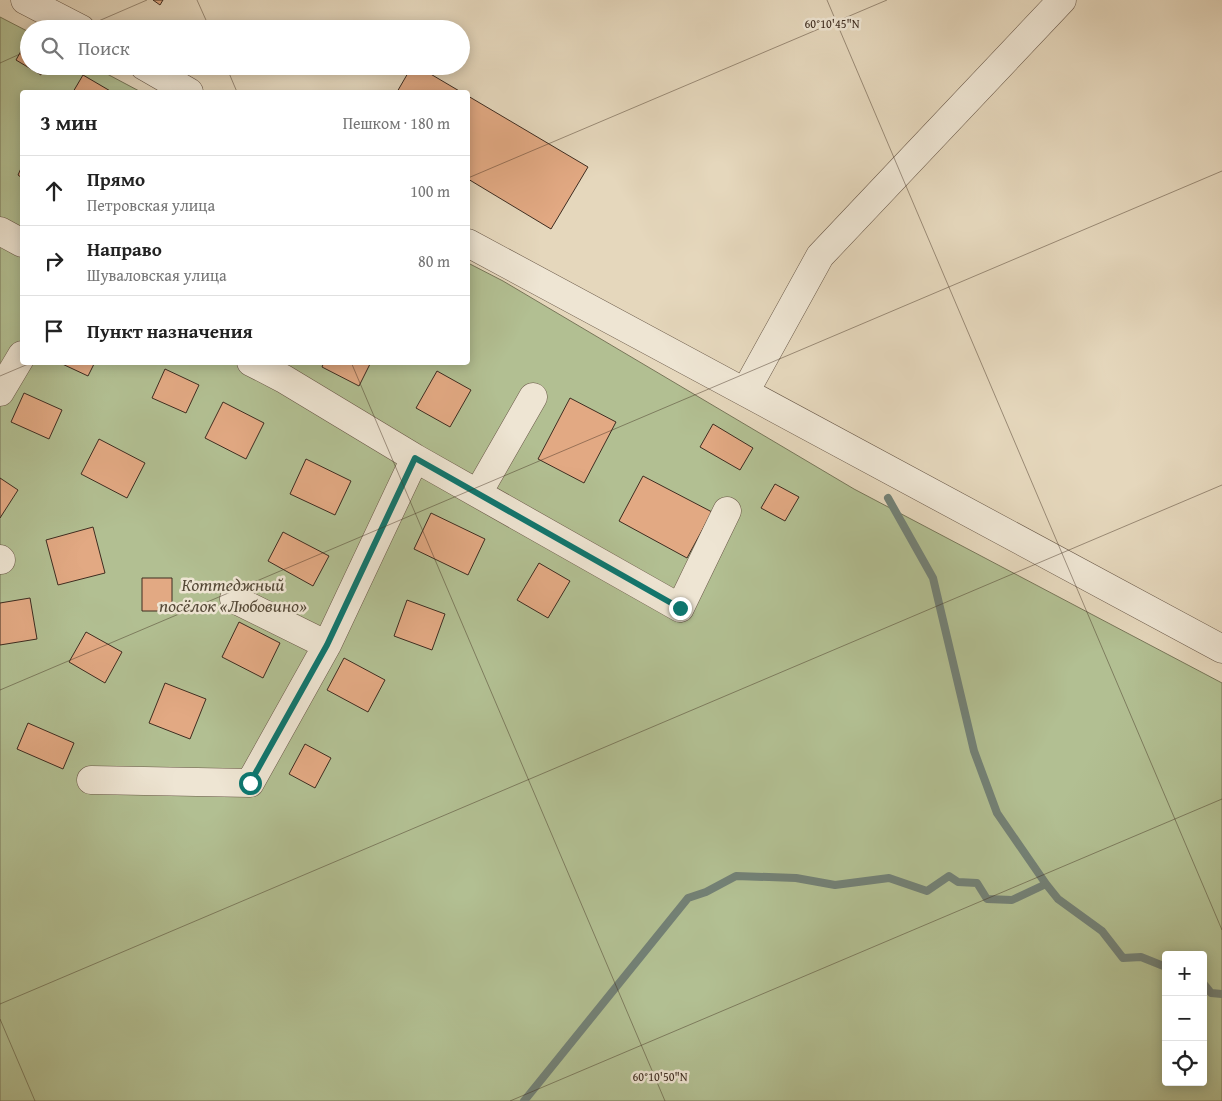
<!DOCTYPE html>
<html lang="ru">
<head>
<meta charset="utf-8">
<style>
  :root { --surface:#fff; --page:#f2f2f2; --text:#222; --muted:#767676; --line:#e0e0e0 }
  body { margin:0; font-family:"Gentium Book Plus",serif; background:var(--page); color:var(--text) }
  .controls { position:absolute; right:15px; bottom:15px; display:grid; overflow:hidden; border-radius:5px; box-shadow:0 2px 12px #0003 }
  .controls button { width:45px; height:45px; display:grid; place-items:center; padding:0; border:0; border-bottom:1px solid var(--line); background:var(--surface); color:var(--text); font:25px sans-serif }
  .stop { position:absolute; width:15px; height:15px; margin:-11px; border:4px solid #0f766e; border-radius:50%; background:#fff }
  .stop.end { background:#0f766e; border-color:#fff; box-shadow:0 1px 5px #0008 }
  .list { margin:0; padding:0; list-style:none }
  h2 { display:flex; justify-content:space-between; align-items:center; height:65px; margin:0; padding:0 20px; font-size:21px }
  h2 small { font-size:16px; font-weight:400; color:var(--muted) }
  .list li { display:grid; grid-template-columns:32px 1fr auto; gap:15px; align-items:center; box-sizing:border-box; height:70px; padding:0 20px; border-top:1px solid var(--line) }
  .list b { display:block; font-size:19px; white-space:nowrap }
  .list p { margin:0; font-size:16px; white-space:nowrap; color:var(--muted) }
  .list em { font-size:16px; font-style:normal; color:var(--muted) }
  .icon { flex:none; width:28px; height:28px; fill:none; stroke:currentColor; stroke-width:2; stroke-linecap:round; stroke-linejoin:round }
  .map { position:relative; flex:none; width:1222px; height:1101px; overflow:hidden }
  .search { position:absolute; background:var(--surface); box-shadow:0 2px 12px #0003; left:20px; top:20px; width:450px; height:55px; display:flex; align-items:center; gap:12px; box-sizing:border-box; padding:0 18px; border-radius:28px; color:var(--muted); font-size:19px }
  .panel { position:absolute; background:var(--surface); box-shadow:0 2px 12px #0003; left:20px; top:90px; width:450px; height:275px; border-radius:5px }
  .map>svg:first-child { display:block }
  .green { fill:#b2bf92; stroke:#787659; fill-rule:evenodd }
  .lines { fill:none; stroke-linecap:round; stroke-linejoin:round }
  .stream { stroke:#738176; stroke-width:8 }
  .building { fill:#e2a983; stroke:#3e2c20 }
  .minor-casing { stroke:#685747; stroke-width:29 }
  .minor { stroke:#eee5d3; stroke-width:28 }
  .route { stroke:#0f766e; stroke-width:6 }
  .ticks { fill:none; stroke:#3e2c20; stroke-width:1; stroke-opacity:0.45 }
  .labels { text-anchor:middle; stroke-width:5; stroke-linejoin:round; paint-order:stroke }
  .park-label { font-size:18px; font-style:italic; fill:#554937; stroke:#eee5d3 }
  .ticks-label { font-size:12px; text-anchor:middle; fill:#3e2c20; stroke:#eee5d3; stroke-width:5; stroke-linejoin:round; paint-order:stroke }
</style>
</head>
<body>
<div class="map">
<svg width="1222" height="1101" viewBox="0 0 1222 1101">
  <rect width="100%" height="100%" fill="#e5d7bc"/>
  <filter id="stains"><feTurbulence type="fractalNoise" baseFrequency=".004" numOctaves="4"/><feColorMatrix values="0 0 0 0 .2 0 0 0 0 .09 0 0 0 0 .02 0 0 0 .5 -.17"/></filter>
  <radialGradient id="worn" r=".72"><stop offset=".6" stop-color="#630" stop-opacity="0"/><stop offset="1" stop-color="#630" stop-opacity=".3"/></radialGradient>
  <!-- green -->
  <path class="green" d="M0,17L29,32V66H92L141,92H22V362H468V263L503,281L854,489L1222,683V1101H0ZM1166,955H1203V1082H1166Z"/>
  <g class="lines">
    <!-- stream -->
    <path class="stream" d="M888,498L933,578L974,751L997,813L1046,884
      M1203,983L1211,993L1222,994
      M524,1101L688,898L706,892L736,876L796,878L835,885L889,878L927,891L949,876L958,882L977,883L987,899L1012,900L1046,884L1058,899L1102,931L1123,958L1141,957L1166,967"/>
  </g>
  <!-- building -->
  <path class="building" d="M153,0H163L160,5Z
    M26,42L29,44V66H46L41,75L16,60Z
    M412,66H417L461,92H397Z
    M83,75L112,92H73Z
    M468,96L588,167L551,229L468,179Z
    M22,166V178L18,175Z
    M58,362H95L88,376Z
    M324,362H371L359,386L322,367Z
    M165,369L199,385L186,413L152,398Z
    M437,371L471,390L450,427L416,408Z
    M24,393L62,410L49,439L11,422Z
    M570,398L616,422L584,483L538,459Z
    M223,402L264,423L246,459L205,438Z
    M713,424L753,448L740,470L700,447Z
    M99,439L145,463L127,498L81,474Z
    M306,459L351,481L335,515L290,494Z
    M643,476L712,512L687,558L619,521Z
    M0,478L18,490L0,518Z
    M775,484L799,497L785,521L761,508Z
    M431,513L485,539L468,575L414,549Z
    M93,527L105,573L58,585L46,540Z
    M283,532L329,556L313,586L268,561Z
    M539,563L570,581L548,618L517,600Z
    M142,578H172V611H142Z
    M30,598L37,639L0,645V603Z
    M407,600L445,614L432,650L394,636Z
    M239,622L280,643L263,678L222,657Z
    M86,632L122,652L105,683L69,662Z
    M344,658L385,680L368,712L327,690Z
    M165,683L206,699L190,739L149,723Z
    M28,723L74,743L63,769L17,749Z
    M305,744L331,758L315,788L289,774Z"/>
  <g class="lines">
    <defs>
      <path id="minor" d="M25,0L81,29
        M144,66L189,92
        M0,231L22,243
        M468,243L1222,649
        M251,362L284,379L415,458L680,608L727,511
        M0,392L22,355
        M745,392L820,256L1062,0
        M478,493L533,397
        M0,559L1,560
        M234,599L327,645
        M91,780L250,783L327,645L415,458"/>
    </defs>
    <!-- minor casing -->
    <use href="#minor" class="minor-casing"/>
    <!-- minor -->
    <use href="#minor" class="minor"/>
  </g>
  <g class="lines">
    <!-- route -->
    <path class="route" d="M250,783L327,645L415,458L680,608"/>
  </g>
  <!-- ticks -->
  <path class="ticks" d="M197,0L210,29M827,0L1222,930M80,29L147,0M0,63L29,50M226,66L237,92M468,178L887,0M351,362L665,1101M0,376L33,362M0,690L1222,171M0,1004L1222,485M0,1019L35,1101M510,1101L1222,799"/>
  <g class="labels">
    <!-- park labels -->
    <g class="park-label">
      <text x="233" y="591">Коттеджный<tspan x="233" dy="21">посёлок «Любовино»</tspan></text>
    </g>
  </g>
  <g class="ticks-label">
    <text x="832" y="28">60°10'45"N</text>
    <text x="660" y="1081">60°10'50"N</text>
  </g>
  <rect width="100%" height="100%" filter="url(#stains)"/>
  <rect width="100%" height="100%" fill="url(#worn)"/>
</svg>
<div class="controls">
<button>+</button>
<button>−</button>
<button><svg class="icon" aria-label="locate" viewBox="0 0 24 24"><circle cx="12" cy="12" r="6"/><path d="M12 2v4M12 18v4M2 12h4M18 12h4"/></svg></button>
</div>
<div class="stop" style="left:250px;top:783px"></div>
<div class="stop end" style="left:680px;top:608px"></div>
<div class="search"><svg class="icon" aria-label="search" viewBox="0 0 24 24"><circle cx="10" cy="10" r="6"/><path d="M15 15l6 6"/></svg>Поиск</div>
<section class="panel">
<h2>3 мин<small>Пешком · 180 m</small></h2>
<ul class="list">
<li><svg class="icon" aria-label="ahead" viewBox="0 0 24 24"><path d="M12 20V5M6 11l6-6 6 6"/></svg><div><b>Прямо</b><p>Петровская улица</p></div><em>100 m</em></li>
<li><svg class="icon" aria-label="right" viewBox="0 0 24 24"><path d="M7 20v-9h11M14 6l5 5-5 5"/></svg><div><b>Направо</b><p>Шуваловская улица</p></div><em>80 m</em></li>
<li><svg class="icon" aria-label="arrive" viewBox="0 0 24 24"><path d="M6 21V4h12l-3 4 3 4H6"/></svg><div><b>Пункт назначения</b></div></li>
</ul>
</section>
</div>
</body>
</html>
